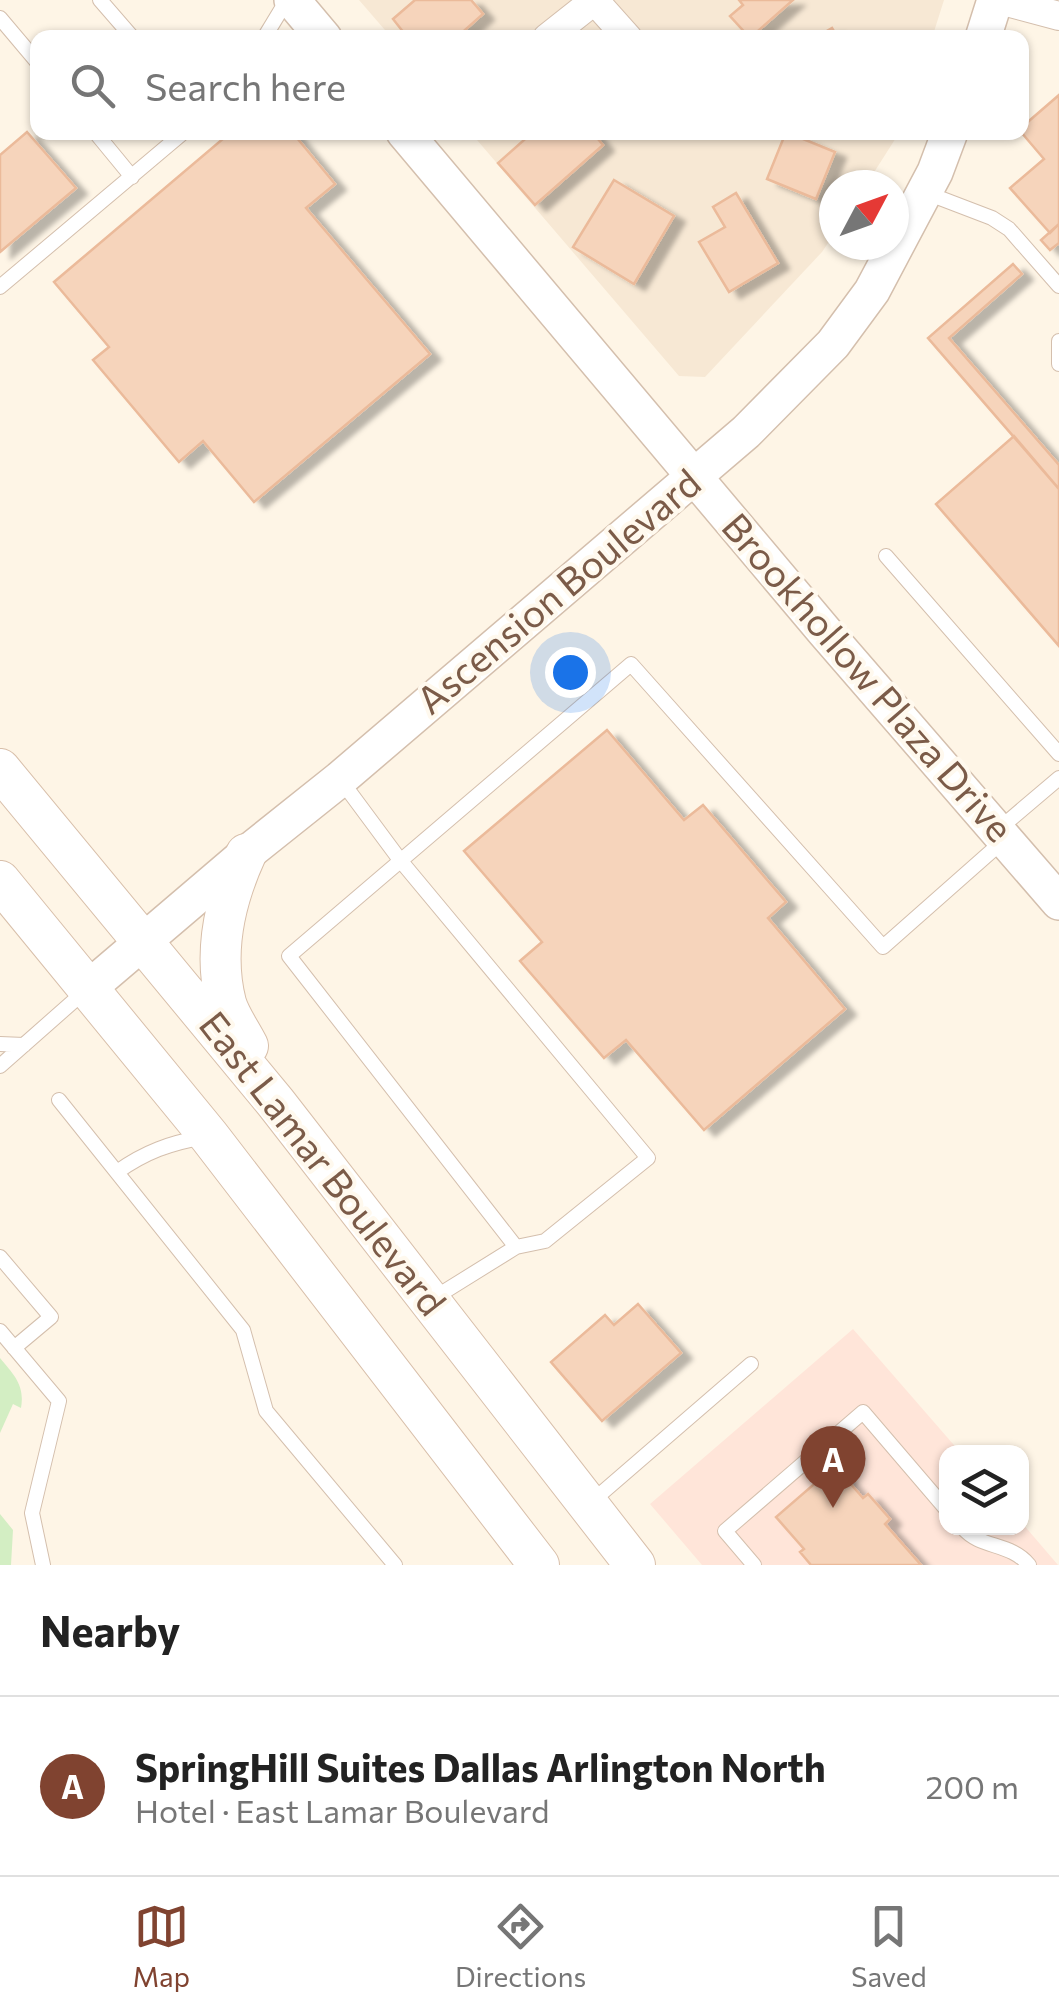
<!DOCTYPE html>
<html lang="en">
<head>
<meta charset="utf-8">
<style>
  :root { --surface:#fff; --page:#f6f6f6; --text:#222; --muted:#767676; --line:#e0e0e0; --accent:#804330 }
  body { margin:0; font-family:Commissioner,sans-serif; background:var(--page); color:var(--text) }
  .controls { position:absolute; right:30px; bottom:30px; display:grid; overflow:hidden; border-radius:20px; box-shadow:0 2px 8px #0004 }
  .controls button { width:90px; height:90px; display:grid; place-items:center; padding:0; border:0; border-bottom:2px solid var(--line); background:var(--surface); color:var(--text); font:50px sans-serif }
  .compass { position:absolute; left:819px; top:170px; width:90px; height:90px; border-radius:50%; background:var(--surface); box-shadow:0 2px 8px #0004; rotate:49deg }
  .you { position:absolute; left:570px; top:672px; width:35px; height:35px; margin:-25px; border:8px solid #fff; border-radius:50%; background:#1a73e8; box-shadow:0 0 0 15px #1a73e833 }
  .badge { display:grid; place-items:center; width:65px; height:65px; border-radius:50%; background:var(--accent); color:#fff; font-size:32px; font-weight:700 }
  .pin { position:absolute; translate:-50% -82px; filter:drop-shadow(0 2px 5px #0008) }
  .pin::after { content:''; position:absolute; top:52px; width:35px; height:30px; background:inherit; clip-path:polygon(0 0,100% 0,50% 100%) }
  .list { margin:0; padding:0; list-style:none }
  h2 { display:flex; justify-content:space-between; align-items:center; height:130px; margin:0; padding:0 40px; font-size:42px }
  h2 small { font-size:32px; font-weight:400; color:var(--muted) }
  .list li { display:grid; grid-template-columns:65px 1fr auto; gap:30px; align-items:center; box-sizing:border-box; height:180px; padding:0 40px; border-top:2px solid var(--line) }
  .list b { display:block; font-size:38px; white-space:nowrap }
  .list p { margin:0; font-size:32px; white-space:nowrap; color:var(--muted) }
  .list em { font-size:32px; font-style:normal; color:var(--muted) }
  .icon { flex:none; width:55px; height:55px; fill:none; stroke:currentColor; stroke-width:2; stroke-linecap:round; stroke-linejoin:round }
  .map { position:relative; flex:none; width:1059px; height:1565px; overflow:hidden }
  .search { position:absolute; background:var(--surface); box-shadow:0 2px 8px #0004; left:30px; right:30px; top:30px; height:110px; display:flex; align-items:center; gap:25px; box-sizing:border-box; padding:0 35px; border-radius:20px; color:var(--muted); font-size:38px }
  .sheet { height:310px; background:var(--surface) }
  nav { display:flex; justify-content:space-around; align-items:center; box-sizing:border-box; height:140px; border-top:2px solid var(--line); background:var(--surface); font-size:28px; color:var(--muted) }
  nav a { display:grid; justify-items:center; gap:5px }
  nav .on { color:var(--accent) }
  .map>svg:first-child { display:block }
  .residential { fill:#f7e8d4 }
  .commercial { fill:#ffe5d9 }
  .green { fill:#d3eec3 }
  .building { fill:#f6d4bb; stroke:#ebba9a; stroke-width:2.5; filter:url(#shadow) }
  .lines { fill:none; stroke-linecap:round; stroke-linejoin:round }
  .service-casing { stroke:#d4bfad; stroke-width:16 }
  .minor-casing { stroke:#d4bfad; stroke-width:30 }
  .tertiary-casing { stroke:#d4bfad; stroke-width:38 }
  .secondary-casing { stroke:#d8bfaa; stroke-width:42 }
  .service { stroke:#fff; stroke-width:14 }
  .minor { stroke:#fff; stroke-width:28 }
  .tertiary { stroke:#fff; stroke-width:35 }
  .secondary { stroke:#fff; stroke-width:40 }
  .labels { text-anchor:middle; stroke-width:8; stroke-linejoin:round; paint-order:stroke }
  .street-label { font-size:38px; fill:#7b5b48; stroke:#fff9ee }
</style>
</head>
<body>
<div class="map">
<svg width="1059" height="1565" viewBox="0 0 1059 1565">
  <defs>
    <filter id="shadow"><feDropShadow dx="11" dy="6" stdDeviation="2.5" flood-color="#0004"/></filter>
  </defs>
  <rect width="100%" height="100%" fill="#fef5e6"/>
  <!-- residential -->
  <path class="residential" d="M359,0H944L932,38L391,37Z
    M471,133H899L866,185H834V234L822,252L705,377L679,376Z"/>
  <!-- commercial -->
  <path class="commercial" d="M853,1329L960,1452H946V1528H1022V1523L1058,1565H702L650,1504Z"/>
  <!-- green -->
  <path class="green" d="M0,1358C14,1375 25,1385 21,1408L13,1404L0,1433Z
    M0,1514L13,1530L11,1565H0Z"/>
  <!-- building -->
  <path class="building" d="M415,0H471L483,14L456,38H408L393,19Z
    M739,0H793L750,38L730,16L743,5Z
    M832,28L838,38H815Z
    M1059,95V224L1050,233L1010,188L1044,159L1021,132L1022,127Z
    M27,132L76,188L0,252V155Z
    M231,132H292L335,184L306,208L430,354L254,502L203,441L179,462L93,360L109,347L54,282Z
    M533,132H566L570,137L575,132H592L603,145L535,205L498,163Z
    M786,132L835,152L816,199L767,179Z
    M614,180L674,216L634,284L573,247Z
    M736,193L778,263L729,292L699,242L725,227L713,207Z
    M1059,224V243L1050,250L1041,240Z
    M1013,264L1022,274L949,338L1059,465V489L928,338Z
    M1014,436L1059,489V646L936,504Z
    M607,730L684,820L703,805L786,902L768,918L845,1009L704,1130L626,1040L604,1058L520,961L542,942L464,851Z
    M638,1304L681,1353L602,1421L551,1362L605,1315L614,1325Z
    M835,1466L863,1498L868,1494L890,1519L885,1524L921,1565H811L800,1552L804,1549L776,1517Z"/>
  <g class="lines">
    <defs>
      <path id="service" d="M100,0L133,38
        M0,18L38,63
        M264,38L287,0
        M95,132L132,177
        M924,192L992,218L1009,229L1059,286
        M0,287L184,132
        M1059,341V364
        M886,556L1059,754
        M340,779L400,860L648,1158L545,1241L516,1247L434,1298
        M999,829L1059,778
        M0,1044L24,1045
        M0,1066L85,991
        M59,1100L243,1330L266,1411L395,1565
        M117,1172C145,1152 170,1143 204,1137
        M516,1247L289,956L631,664L883,947L1003,841
        M0,1257L51,1317L14,1348
        M0,1331L59,1401L32,1513L43,1565
        M589,1504L751,1364
        M963,1528C981,1549 1010,1542 1029,1565
        M754,1565L725,1531L863,1412L946,1509"/>
      <path id="minor" d="M594,0L628,38
        M999,0L1059,16
        M547,38L595,0"/>
      <path id="tertiary" d="M292,0L324,38
        M983,38L995,0
        M404,132L825,632L1059,902
        M90,987L246,854L340,779L746,432L833,344L872,291L935,172L950,132"/>
      <path id="secondary" d="M0,769L276,1103L635,1565
        M246,854C225,900 213,952 226,1003C230,1017 241,1032 248,1046
        M0,881L209,1136L539,1565"/>
    </defs>
    <!-- service casing -->
    <use href="#service" class="service-casing"/>
    <!-- minor casing -->
    <use href="#minor" class="minor-casing"/>
    <!-- tertiary casing -->
    <use href="#tertiary" class="tertiary-casing"/>
    <!-- secondary casing -->
    <use href="#secondary" class="secondary-casing"/>
    <!-- service -->
    <use href="#service" class="service"/>
    <!-- minor -->
    <use href="#minor" class="minor"/>
    <!-- tertiary -->
    <use href="#tertiary" class="tertiary"/>
    <!-- secondary -->
    <use href="#secondary" class="secondary"/>
  </g>
  <g class="labels">
    <!-- street labels -->
    <g class="street-label">
      <text transform="translate(559 592) rotate(-40)" y="13">Ascension Boulevard</text>
      <text transform="translate(867 678) rotate(49)" y="13">Brookhollow Plaza Drive</text>
      <text transform="translate(322 1164) rotate(52)" y="13">East Lamar Boulevard</text>
    </g>
  </g>
</svg>
<div class="controls">
<button><svg class="icon" aria-label="layers" viewBox="0 0 24 24"><path d="M12 4l9 5-9 5-9-5zM3 14l9 5 9-5"/></svg></button>
</div>
<svg class="compass" viewBox="-18 -18 36 36"><path d="M0-13l5 13h-10z" fill="#e53935"/><path d="M0 13l5-13h-10z" fill="#767676"/></svg>
<div class="you"></div>
<div class="pin badge" style="left:833px;top:1508px">A</div>
<div class="search"><svg class="icon" aria-label="search" viewBox="0 0 24 24"><circle cx="10" cy="10" r="6"/><path d="M15 15l6 6"/></svg>Search here</div>
</div>
<section class="sheet">
<h2>Nearby<small></small></h2>
<ul class="list">
<li><span class="badge">A</span><div><b>SpringHill Suites Dallas Arlington North</b><p>Hotel · East Lamar Boulevard</p></div><em>200 m</em></li>
</ul>
</section>
<nav>
<a class="on"><svg class="icon" aria-label="map" viewBox="0 0 24 24"><path d="M3 6l6-2 6 2 6-2v14l-6 2-6-2-6 2zM9 4v14M15 6v14"/></svg>Map</a>
<a><svg class="icon" aria-label="directions" viewBox="0 0 24 24"><path d="M12 3l9 9-9 9-9-9zM9 14v-3h6M13 9l2 2-2 2"/></svg>Directions</a>
<a><svg class="icon" aria-label="saved" viewBox="0 0 24 24"><path d="M7 4h10v16l-5-4-5 4z"/></svg>Saved</a>
</nav>
</body>
</html>
